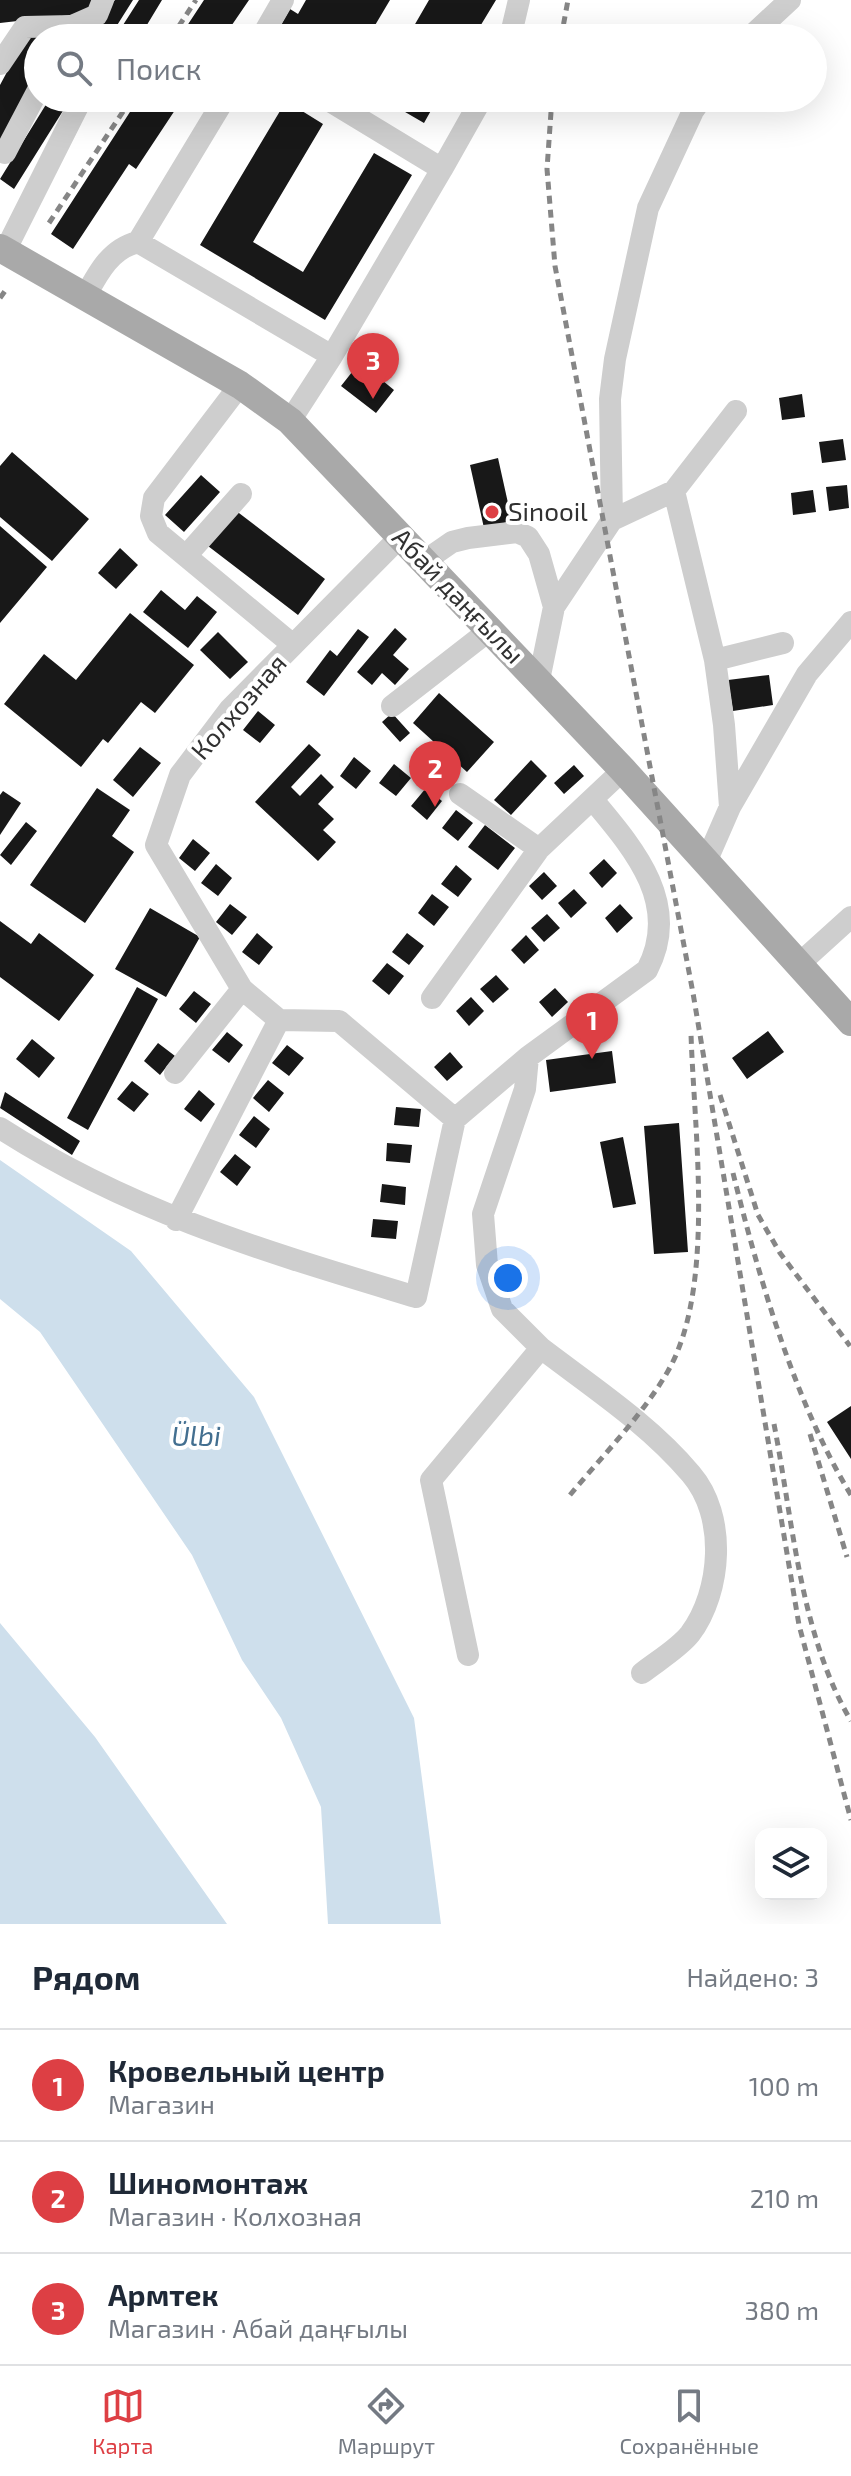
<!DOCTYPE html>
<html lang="ru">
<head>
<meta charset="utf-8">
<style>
  :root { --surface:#fff; --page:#f2f2f3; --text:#1f2937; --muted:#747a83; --line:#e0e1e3; --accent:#dd3f44 }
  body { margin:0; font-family:"Exo 2",sans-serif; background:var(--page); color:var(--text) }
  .controls { position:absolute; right:24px; bottom:24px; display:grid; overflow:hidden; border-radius:16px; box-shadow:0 8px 32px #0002 }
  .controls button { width:72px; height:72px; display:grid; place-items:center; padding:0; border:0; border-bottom:2px solid var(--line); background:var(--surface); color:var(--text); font:40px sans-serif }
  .you { position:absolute; left:508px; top:1278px; width:28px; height:28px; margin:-20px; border:6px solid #fff; border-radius:50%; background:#1a73e8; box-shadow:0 0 0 12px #1a73e833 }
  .badge { display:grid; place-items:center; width:52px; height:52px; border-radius:50%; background:var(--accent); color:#fff; font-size:26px; font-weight:700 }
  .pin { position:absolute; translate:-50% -66px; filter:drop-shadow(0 2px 4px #0008) }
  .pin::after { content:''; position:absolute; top:42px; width:28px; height:24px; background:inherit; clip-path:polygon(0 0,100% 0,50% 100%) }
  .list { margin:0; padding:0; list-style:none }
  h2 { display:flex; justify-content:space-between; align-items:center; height:104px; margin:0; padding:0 32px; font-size:34px }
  h2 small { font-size:26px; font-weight:400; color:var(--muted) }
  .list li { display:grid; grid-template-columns:52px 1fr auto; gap:24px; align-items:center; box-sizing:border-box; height:112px; padding:0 32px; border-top:2px solid var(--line) }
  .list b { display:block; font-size:30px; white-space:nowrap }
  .list p { margin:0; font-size:26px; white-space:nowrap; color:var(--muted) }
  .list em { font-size:26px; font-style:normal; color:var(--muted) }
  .icon { flex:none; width:44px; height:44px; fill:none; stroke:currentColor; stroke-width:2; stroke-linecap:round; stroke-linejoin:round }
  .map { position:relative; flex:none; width:851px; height:1924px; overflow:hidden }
  .search { position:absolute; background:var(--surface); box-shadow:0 8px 32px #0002; left:24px; right:24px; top:24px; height:88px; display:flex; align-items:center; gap:20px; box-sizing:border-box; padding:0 28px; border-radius:44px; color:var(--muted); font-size:30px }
  .sheet { height:440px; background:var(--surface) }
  nav { display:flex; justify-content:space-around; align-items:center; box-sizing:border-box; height:112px; border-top:2px solid var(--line); background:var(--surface); font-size:22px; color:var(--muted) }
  nav a { display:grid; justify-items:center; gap:4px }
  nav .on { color:var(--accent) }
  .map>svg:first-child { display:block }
  .water { fill:#cedfec }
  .building { fill:#181818 }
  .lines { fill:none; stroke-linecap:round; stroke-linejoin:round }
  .minor { stroke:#cecece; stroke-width:22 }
  .major { stroke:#a9a9a9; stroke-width:28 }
  .rail { stroke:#868686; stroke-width:5; stroke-dasharray:8 6; stroke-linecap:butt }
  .poi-dot { fill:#dd3f44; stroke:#fff; stroke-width:3 }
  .labels { text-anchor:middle; stroke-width:8; stroke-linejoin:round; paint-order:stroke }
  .poi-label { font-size:26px; fill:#313131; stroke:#fff; text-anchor:start }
  .street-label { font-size:26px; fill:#313131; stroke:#fff }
  .water-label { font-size:28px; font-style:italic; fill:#436f90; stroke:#fff }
</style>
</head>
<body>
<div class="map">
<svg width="851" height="1924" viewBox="0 0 851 1924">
  <rect width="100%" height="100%" fill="#fff"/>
  <!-- water -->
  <path class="water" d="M0,1160L131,1251L254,1397L414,1718L441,1924H328L321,1807L281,1718L242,1660L192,1555L40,1332L0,1299Z
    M0,1623L95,1737L227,1924H0Z"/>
  <!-- building -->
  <path class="building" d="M0,0H95L96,7L79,14L0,23Z
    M115,0H133L109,38H87Z
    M139,0H162L139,38H120L116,36Z
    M204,0H249L223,38H179Z
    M306,0H390L371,32L381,38H281L275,35L290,9L298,14Z
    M429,0H496L473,38H407Z
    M28,33L62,38H38V78L4,141L0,139V85Z
    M50,98H71L14,189L0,179Z
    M139,98H183L136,169L129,164L73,249L51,234Z
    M381,98H438L424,123Z
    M286,101L323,124L253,242L303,272L374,153L412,175L325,320L200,245Z
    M360,362L394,390L376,413L341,386Z
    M802,394L805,417L782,420L779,398Z
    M843,439L846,460L822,463L819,442Z
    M12,452L89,519L52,561L0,517V466Z
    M498,458L512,521L484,528L470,465Z
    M201,475L220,492L184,532L165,515Z
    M847,485L849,508L829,511L826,487Z
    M813,490L816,512L793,515L791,493Z
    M235,510L325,579L298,615L208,546Z
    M0,526L47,567L0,623Z
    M120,548L138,565L116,589L98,573Z
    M161,590L185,610L197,596L217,612L188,648L143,612Z
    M130,613L194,665L155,713L141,702L108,743L103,739L81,767L4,704L44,654L76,680Z
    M395,628L407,639L393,655L409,669L395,685L382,673L372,685L357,672Z
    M358,629L369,637L324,696L306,682L330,650L337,656Z
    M218,632L248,662L230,679L200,650Z
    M769,675L773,705L733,711L728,680Z
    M439,693L494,742L467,772L413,723Z
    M258,711L275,725L260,743L243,730Z
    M392,713L410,733L400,742L382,722Z
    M309,744L321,755L291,787L300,796L321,774L334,787L318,804L334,819L323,830L336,842L318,861L255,802Z
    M140,747L161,763L133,797L113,780Z
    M354,757L371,771L356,789L340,776Z
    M531,760L547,776L511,815L494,800Z
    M394,764L411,778L396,796L379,783Z
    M574,765L584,776L564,794L554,783Z
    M97,788L130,810L112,836L134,852L85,923L30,885Z
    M426,788L442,801L427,820L411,806Z
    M3,791L21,803L0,835V795Z
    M456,810L473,823L458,841L442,828Z
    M26,822L37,831L11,865L0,855Z
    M485,825L515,848L498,870L468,847Z
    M193,839L210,853L195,871L179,858Z
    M604,859L617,873L602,888L589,873Z
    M216,864L232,878L218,896L201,883Z
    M456,865L472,879L458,897L441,884Z
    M544,872L557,886L542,900L529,886Z
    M574,889L587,903L571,918L558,903Z
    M432,894L449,907L434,926L418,913Z
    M230,904L247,917L232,935L216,922Z
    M620,904L633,918L617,933L605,918Z
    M150,908L200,937L166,997L115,969Z
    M547,914L560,928L544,942L531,928Z
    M0,921L31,944L39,933L94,975L59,1021L0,977Z
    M257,933L273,947L259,965L242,952Z
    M407,933L424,946L409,965L392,952Z
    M526,935L539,950L524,964L511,950Z
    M387,963L404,976L389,995L372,981Z
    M496,975L509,989L493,1003L480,989Z
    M137,987L158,999L88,1130L67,1118Z
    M555,988L568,1002L552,1017L539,1002Z
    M194,991L211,1004L196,1023L179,1009Z
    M471,997L484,1011L469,1026L456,1011Z
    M768,1031L784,1052L747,1079L732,1058Z
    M227,1032L243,1045L229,1063L212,1050Z
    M32,1039L55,1058L39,1078L16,1059Z
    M158,1043L175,1056L160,1075L144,1061Z
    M287,1045L304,1058L289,1076L272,1063Z
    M612,1051L616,1083L550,1092L546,1060Z
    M450,1052L463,1067L447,1081L434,1067Z
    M268,1080L284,1093L269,1112L253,1098Z
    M132,1081L149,1094L134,1112L117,1099Z
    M199,1090L215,1104L201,1122L184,1109Z
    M5,1092L80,1141L72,1155L0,1108Z
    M396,1107L421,1109L419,1127L394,1125Z
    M254,1116L270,1129L256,1148L239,1135Z
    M679,1123L688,1252L654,1254L644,1126Z
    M623,1137L636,1204L613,1208L600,1142Z
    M387,1143L412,1145L410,1163L386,1161Z
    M235,1154L251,1167L237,1186L220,1172Z
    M382,1184L406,1187L405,1205L380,1202Z
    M373,1219L398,1221L396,1239L371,1237Z
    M851,1406V1459L827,1422Z"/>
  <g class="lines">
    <!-- minor -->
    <path class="minor" d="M66,37L72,26L97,15L103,0
      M261,38L283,0
      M510,38L519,0
      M749,38L790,0
      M0,64L25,27L72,26
      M225,98L138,242L332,356L290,421
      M325,98L442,169L332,356
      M0,151L5,153L38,90
      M442,169L482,98
      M5,251L82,98
      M85,297C98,273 110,249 138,242
      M240,385L154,498L151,516L158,533L293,645
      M612,520L610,399L615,359L648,208L693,111L702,98
      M401,536L230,709L180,775L156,845L242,989L279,1020L339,1021L455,1119
      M186,556L241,494
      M426,560L452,542L468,538L517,532L528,537L539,554L554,607L539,680
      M554,607L612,520L674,491
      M715,660L783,643
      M392,706L491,629
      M460,794L539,849
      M730,807L807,674L851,622
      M706,862L730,807L724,725L715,660L674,491L736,411
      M799,964L851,917
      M432,998L539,849L623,770
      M175,1073L242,989
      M0,1128C132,1213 268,1252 416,1297L455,1119L528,1057L647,970C682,904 634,849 593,800
      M176,1220L279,1020
      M541,1348C592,1387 649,1424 691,1474C727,1516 722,1591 690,1634C678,1649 657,1661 642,1673
      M468,1655L431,1480L541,1348L502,1309L487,1265L483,1214L525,1089L528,1057"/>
    <!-- major -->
    <path class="major" d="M0,248L240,385L290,421L623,770L851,1022"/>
    <!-- rail -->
    <path class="rail" d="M171,38L196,0
      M561,38L568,0
      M552,98L547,169L555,266L693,993L799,1625L851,1820
      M49,223L132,98
      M0,298L5,291
      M720,1095L758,1215L780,1253L850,1346
      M733,1173C759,1278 795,1403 851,1495
      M774,1424C793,1522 800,1634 851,1721
      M810,1434L847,1557
      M570,1495C603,1455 642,1416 668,1371C716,1287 694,1131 691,1034"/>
  </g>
  <!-- markers -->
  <circle class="poi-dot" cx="492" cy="512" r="8"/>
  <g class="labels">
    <!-- poi labels -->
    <g class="poi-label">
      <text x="508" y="521">Sinooil</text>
    </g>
    <!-- street labels -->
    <g class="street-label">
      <text transform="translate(458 596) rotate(46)" y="9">Абай даңғылы</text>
      <text transform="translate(239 707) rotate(-49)" y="9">Колхозная</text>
    </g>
    <!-- water labels -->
    <g class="water-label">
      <text x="196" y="1446">Ülbi</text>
    </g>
  </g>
</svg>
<div class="controls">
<button><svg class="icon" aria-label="layers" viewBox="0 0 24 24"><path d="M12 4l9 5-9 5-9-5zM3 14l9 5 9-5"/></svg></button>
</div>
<div class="you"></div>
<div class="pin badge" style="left:592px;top:1059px">1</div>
<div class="pin badge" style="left:435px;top:807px">2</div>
<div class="pin badge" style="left:373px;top:399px">3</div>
<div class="search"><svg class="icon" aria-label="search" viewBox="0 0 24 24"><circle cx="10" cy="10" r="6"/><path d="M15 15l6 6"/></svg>Поиск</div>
</div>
<section class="sheet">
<h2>Рядом<small>Найдено: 3</small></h2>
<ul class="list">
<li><span class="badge">1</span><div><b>Кровельный центр</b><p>Магазин</p></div><em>100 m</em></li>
<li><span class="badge">2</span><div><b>Шиномонтаж</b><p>Магазин · Колхозная</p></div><em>210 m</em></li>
<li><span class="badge">3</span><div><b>Армтек</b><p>Магазин · Абай даңғылы</p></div><em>380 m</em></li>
</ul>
</section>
<nav>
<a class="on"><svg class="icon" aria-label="map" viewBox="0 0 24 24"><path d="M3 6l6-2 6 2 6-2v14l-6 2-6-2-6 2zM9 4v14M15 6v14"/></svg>Карта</a>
<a><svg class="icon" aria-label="directions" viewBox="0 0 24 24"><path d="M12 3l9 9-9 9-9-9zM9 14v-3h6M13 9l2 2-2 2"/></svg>Маршрут</a>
<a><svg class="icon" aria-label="saved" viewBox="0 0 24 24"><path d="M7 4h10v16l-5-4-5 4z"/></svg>Сохранённые</a>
</nav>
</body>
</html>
